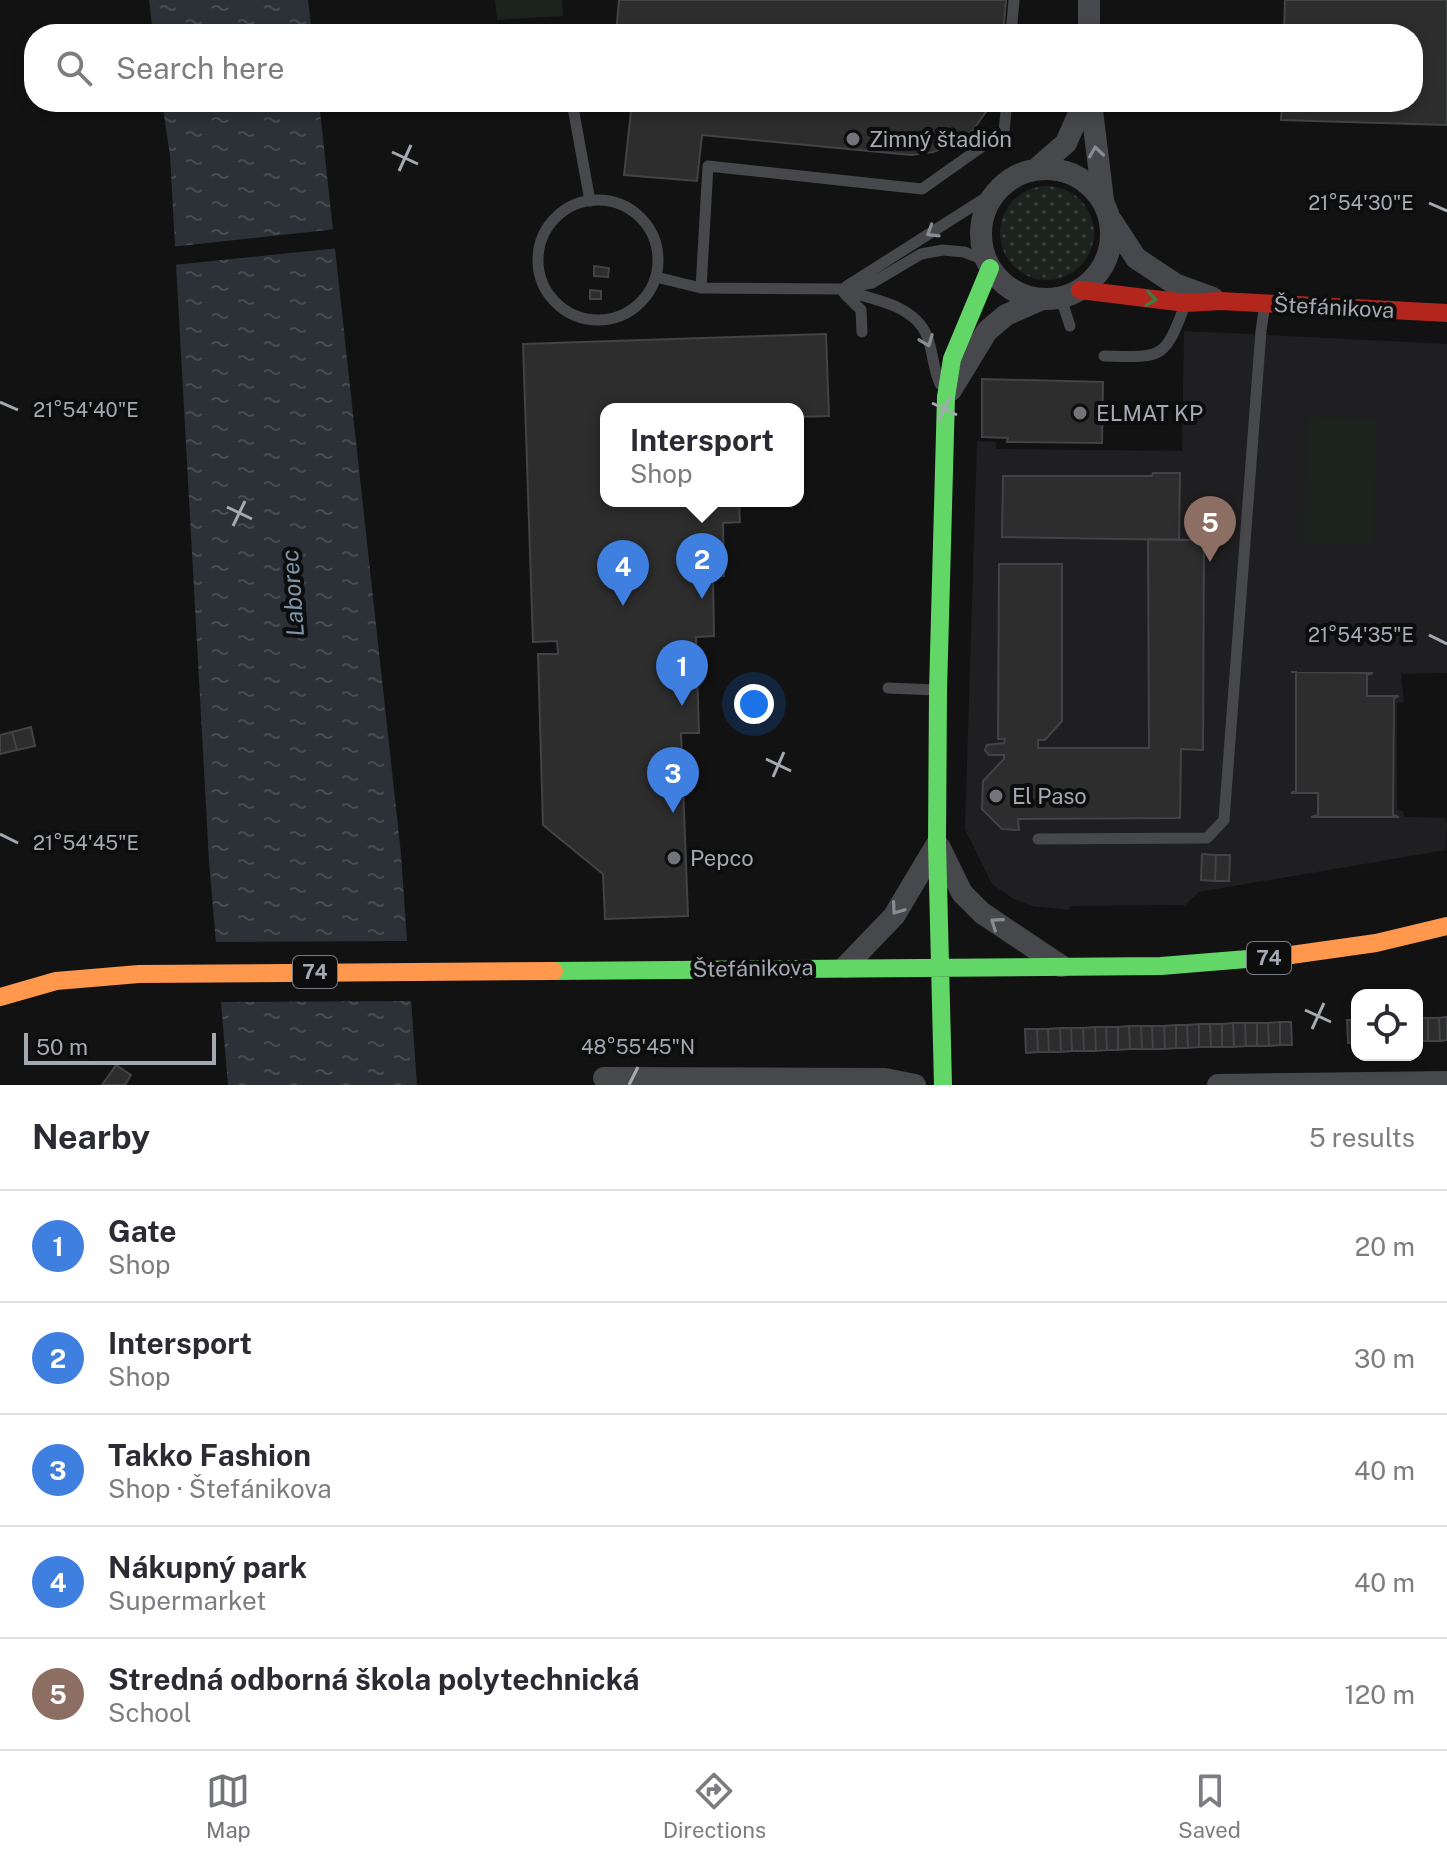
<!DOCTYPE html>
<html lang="en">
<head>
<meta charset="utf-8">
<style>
  :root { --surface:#fff; --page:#f2f2f3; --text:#2b2b33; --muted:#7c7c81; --line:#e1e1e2; --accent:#72747a }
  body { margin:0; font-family:"Public Sans",sans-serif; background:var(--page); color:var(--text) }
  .controls { position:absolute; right:24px; bottom:24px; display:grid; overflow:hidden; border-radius:16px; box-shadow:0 4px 12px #0003 }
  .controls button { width:72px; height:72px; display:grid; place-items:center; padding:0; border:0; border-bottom:2px solid var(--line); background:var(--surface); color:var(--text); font:40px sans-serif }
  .scale { position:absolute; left:24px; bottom:20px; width:192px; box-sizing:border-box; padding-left:8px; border:4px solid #a5a9b2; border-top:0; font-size:22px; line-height:28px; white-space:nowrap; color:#a5a9b2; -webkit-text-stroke:6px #0d0d0e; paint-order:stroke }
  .you { position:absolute; left:754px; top:704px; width:28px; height:28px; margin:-20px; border:6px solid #fff; border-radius:50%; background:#1a73e8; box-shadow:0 0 0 12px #1a73e833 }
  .badge { display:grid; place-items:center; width:52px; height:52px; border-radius:50%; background:var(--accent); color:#fff; font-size:26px; font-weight:700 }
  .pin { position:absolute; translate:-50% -66px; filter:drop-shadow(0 2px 4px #0008) }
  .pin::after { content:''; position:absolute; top:42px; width:28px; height:24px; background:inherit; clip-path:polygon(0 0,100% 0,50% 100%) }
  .popup { position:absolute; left:600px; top:403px; width:204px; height:104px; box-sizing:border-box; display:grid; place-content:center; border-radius:16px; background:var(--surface); filter:drop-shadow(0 2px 6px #0005); font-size:26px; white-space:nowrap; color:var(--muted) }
  .popup b { font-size:30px; color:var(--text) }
  .popup::after { content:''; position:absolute; left:50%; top:100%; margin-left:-16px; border:16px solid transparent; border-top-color:var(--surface) }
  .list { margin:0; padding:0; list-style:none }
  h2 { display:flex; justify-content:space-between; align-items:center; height:104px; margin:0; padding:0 32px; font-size:34px }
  h2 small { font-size:26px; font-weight:400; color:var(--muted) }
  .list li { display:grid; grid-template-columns:52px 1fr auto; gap:24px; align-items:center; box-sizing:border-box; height:112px; padding:0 32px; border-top:2px solid var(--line) }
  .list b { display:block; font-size:30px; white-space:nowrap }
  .list p { margin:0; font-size:26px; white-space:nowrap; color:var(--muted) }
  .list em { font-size:26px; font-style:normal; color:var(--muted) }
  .icon { flex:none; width:44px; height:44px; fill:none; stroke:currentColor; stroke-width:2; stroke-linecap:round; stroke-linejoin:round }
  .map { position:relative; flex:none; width:1447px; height:1085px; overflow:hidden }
  .search { position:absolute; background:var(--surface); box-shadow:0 4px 12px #0003; left:24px; right:24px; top:24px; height:88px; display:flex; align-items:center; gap:20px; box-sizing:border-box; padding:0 28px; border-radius:32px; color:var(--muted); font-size:30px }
  .sheet { height:664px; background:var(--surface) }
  nav { display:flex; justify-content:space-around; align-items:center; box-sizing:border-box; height:112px; border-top:2px solid var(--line); background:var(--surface); font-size:22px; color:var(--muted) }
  nav a { display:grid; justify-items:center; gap:4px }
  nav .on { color:var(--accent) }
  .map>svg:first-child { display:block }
  .built { fill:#1f1f21 }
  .grass { fill:url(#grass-dots) }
  .pitch { fill:#1c221d }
  .water { fill:url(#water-ripples) }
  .pier { fill:#121213 }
  .building { fill:#2d2d2e; stroke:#424346; stroke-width:2 }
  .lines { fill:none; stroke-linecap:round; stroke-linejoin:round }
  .lane { stroke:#47484b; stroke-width:11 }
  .street { stroke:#47484b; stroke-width:22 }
  .fast { stroke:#63d668; stroke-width:18 }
  .slow { stroke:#ff974d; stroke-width:18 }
  .jam { stroke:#b3261e; stroke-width:18 }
  .oneway { stroke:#898c93 }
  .oneway2 { stroke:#3c7c40 }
  .ticks { fill:none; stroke:#a5a9b2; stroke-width:3 }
  .poi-dot { fill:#72747a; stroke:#0d0d0e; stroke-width:3 }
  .labels { text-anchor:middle; stroke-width:8; stroke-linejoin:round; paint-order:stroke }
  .shield { fill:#0d0d0e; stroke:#777a81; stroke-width:2 }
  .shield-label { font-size:20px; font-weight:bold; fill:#a5a9b2 }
  .poi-label { font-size:22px; fill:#a5a9b2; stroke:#0d0d0e; text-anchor:start }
  .street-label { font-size:22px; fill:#a5a9b2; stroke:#0d0d0e }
  .water-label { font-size:24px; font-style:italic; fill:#7f96aa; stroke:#0d0d0e }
  .ticks-label { font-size:20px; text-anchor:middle; fill:#a5a9b2; stroke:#0d0d0e; stroke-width:8; stroke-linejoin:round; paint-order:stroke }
</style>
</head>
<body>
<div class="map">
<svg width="1447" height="1085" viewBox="0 0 1447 1085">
  <defs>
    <pattern id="grass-dots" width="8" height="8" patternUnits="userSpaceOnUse" patternTransform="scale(2)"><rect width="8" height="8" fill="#1c221d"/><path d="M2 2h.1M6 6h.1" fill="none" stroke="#3a3f3b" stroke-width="1.8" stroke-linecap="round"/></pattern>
    <pattern id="water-ripples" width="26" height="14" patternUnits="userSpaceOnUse" patternTransform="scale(2)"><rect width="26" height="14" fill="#2b3136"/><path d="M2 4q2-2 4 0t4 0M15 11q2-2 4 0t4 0" fill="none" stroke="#474c51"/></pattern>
  </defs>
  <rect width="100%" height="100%" fill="#121213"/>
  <!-- built -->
  <path class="built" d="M1184,331L1447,344V673L1401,674L1404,702L1397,703V810L1403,811L1404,817L1445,818L1447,824L1446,850L1199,892L1185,905L1070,906L1069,910L1032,906L1012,898L992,884L965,829L977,441L996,442V449L1182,451Z"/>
  <!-- grass -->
  <path class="grass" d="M1000 233a47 47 0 1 1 94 0a47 47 0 1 1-94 0Z"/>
  <!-- pitch -->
  <path class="pitch" d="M495,0H562L563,16L497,20Z
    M1308,417L1378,420L1372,546L1302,543Z"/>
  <!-- water -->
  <path class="water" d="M149,0H308L312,34H153Z
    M162,102H319L401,854L417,1085H228L209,861L170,155Z"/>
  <!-- pier -->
  <path class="pier" d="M337,229L339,248L172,265L171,247Z
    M411,941L415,1001L217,1002L212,942Z"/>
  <!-- building -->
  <path class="building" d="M619,0H1006V1L1003,34H616Z
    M1285,0H1447V125L1281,120L1282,102H1413V34H1284Z
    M632,102H993L973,130L954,144L933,152L911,155L702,135L697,181L624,175Z
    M594,266L609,268L608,277L594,276Z
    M590,290L601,291V299H590Z
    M826,334L829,416L798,417V409H606V501H739L740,522L723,523L724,576H713L714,636L696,637L699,733H681L688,916L605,919L603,874L543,825L538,654H558L557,641L533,642L523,344Z
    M982,379L1103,382L1102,443L1007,442L1008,438L982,437Z
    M1153,473H1180L1179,540L1002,537L1003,476H1152Z
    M1148,539L1204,540L1203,750L1181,749L1180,818L1018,819L1019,830L1002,829L982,809L983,781L1004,759V755H989L985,750L987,745L1004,743L1005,739H998L999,564H1062V721L1045,740H1038V748H1149Z
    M1291,672L1373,673L1367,675V696H1399L1394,698L1393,815L1399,817H1311L1318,815V793H1291L1296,791V672Z
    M31,727L35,746L17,750L12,732Z
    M12,732L17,750L0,754V735Z
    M1202,854L1216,855L1215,881L1201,880Z
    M1216,855H1230L1229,881H1215Z
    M1447,1017V1040L1440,1041L1439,1018Z
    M1417,1018H1428V1041H1417Z
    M1428,1018H1439L1440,1041H1428Z
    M1347,1020H1357V1043H1348Z
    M1280,1022V1045L1269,1046L1268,1023Z
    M1280,1022H1291L1292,1045H1280Z
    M1233,1023L1234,1047H1222V1024Z
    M1233,1023H1245L1246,1046L1234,1047Z
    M1245,1023H1257V1046H1246Z
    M1257,1023H1268L1269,1046H1257Z
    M1199,1024V1047L1188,1048L1187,1025Z
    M1199,1024H1210L1211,1047H1199Z
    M1210,1024H1222V1047H1211Z
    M1176,1025H1187L1188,1048H1176Z
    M1176,1025V1048L1165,1049L1164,1026Z
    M1129,1026L1130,1049L1118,1050V1027Z
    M1129,1026H1141L1142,1049H1130Z
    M1141,1026H1152L1153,1049H1142Z
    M1152,1026H1164L1165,1049H1153Z
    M1095,1027L1096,1051H1084L1083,1028Z
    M1095,1027H1106L1107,1050L1096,1051Z
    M1106,1027H1118V1050H1107Z
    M1060,1028H1071L1072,1051L1061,1052Z
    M1060,1028L1061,1052H1049L1048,1029Z
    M1071,1028H1083L1084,1051H1072Z
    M1025,1029H1037L1038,1052L1026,1053Z
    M1037,1029H1048L1049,1052H1038Z
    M116,1065L131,1075L125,1085H102Z"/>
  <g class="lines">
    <!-- lane -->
    <path class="lane" d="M1011,34L1014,0
      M572,102L590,201
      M538 260a60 60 0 1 1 120 0a60 60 0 1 1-120 0Z
      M656,277L701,288L841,289L872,283L921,254L943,250L964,252L985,260
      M847,286L998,190
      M701,288L708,166L922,189L1004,131L1007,102
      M842,290C871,299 914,304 927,336C933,351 933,369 940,384
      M844,293L861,310L862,332
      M1061,298L1070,326
      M1104,356C1162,357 1164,361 1185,305
      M888,688L935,690
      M1038,839L1207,838L1224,820L1261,331L1265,304"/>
    <!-- street -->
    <path class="street" d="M1089,0V34
      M1091,102L1103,200
      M981 234a65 65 0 1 1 130 0a65 65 0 1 1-130 0Z
      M1035,170L1066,143L1084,102
      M1111,220L1136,258L1175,284L1213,298
      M951,390L987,331L1006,315L1040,300
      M940,848L962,893L982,913L1061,966
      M845,967L894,916L937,844
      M604,1078L885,1079L915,1085
      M1218,1085L1447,1082"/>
    <!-- fast -->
    <path class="fast" d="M554,971L1161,966L1284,956
      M943,1085L937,843L938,691L946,397L952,359L990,268"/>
    <!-- slow -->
    <path class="slow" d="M1284,956L1376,943L1447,926
      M0,997L56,981L139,974L554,971"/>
    <!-- jam -->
    <path class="jam" d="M1080,290L1186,303L1221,301L1447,313"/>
  </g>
  <!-- one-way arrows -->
  <defs><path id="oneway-chevron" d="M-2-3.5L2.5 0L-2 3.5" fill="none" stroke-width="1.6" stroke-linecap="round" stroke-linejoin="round" transform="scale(2)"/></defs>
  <g class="oneway">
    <use href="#oneway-chevron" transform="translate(1096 152) rotate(-98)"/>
    <use href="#oneway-chevron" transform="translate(932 232) rotate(148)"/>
    <use href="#oneway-chevron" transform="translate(927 341) rotate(69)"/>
    <use href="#oneway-chevron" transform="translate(897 909) rotate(125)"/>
    <use href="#oneway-chevron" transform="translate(996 923) rotate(-145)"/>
  </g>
  <use class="oneway2" href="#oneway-chevron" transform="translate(1151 299) rotate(7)"/>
  <!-- ticks -->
  <path class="ticks" d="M392,152L418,164M399,171L411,145M1429,203L1447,211M0,402L18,410M932,403L957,415M938,422L950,397M227,507L252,519M233,526L245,501M1429,635L1447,644M766,759L791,771M773,777L784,752M0,834L18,843M1305,1010L1331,1022M1312,1029L1324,1003M629,1085L638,1067"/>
  <!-- markers -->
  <g class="poi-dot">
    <circle cx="853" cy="139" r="8"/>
    <circle cx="1080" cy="413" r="8"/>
    <circle cx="996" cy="796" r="8"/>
    <circle cx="674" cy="858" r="8"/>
  </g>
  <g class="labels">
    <!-- shield labels -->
    <g class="shield">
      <rect x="1247" y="942" width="44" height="32" rx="6"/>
      <rect x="293" y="956" width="44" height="32" rx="6"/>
    </g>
    <g class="shield-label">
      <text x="1269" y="965">74</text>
      <text x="315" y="979">74</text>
    </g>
    <!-- poi labels -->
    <g class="poi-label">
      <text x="869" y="147">Zimný štadión</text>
      <text x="1096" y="421">ELMAT KP</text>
      <text x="1012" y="804">El Paso</text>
      <text x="690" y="866">Pepco</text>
    </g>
    <!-- street labels -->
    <g class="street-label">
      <text transform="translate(1334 307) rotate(3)" y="8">Štefánikova</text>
      <text transform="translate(753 968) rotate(-1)" y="8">Štefánikova</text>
    </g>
    <!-- water labels -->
    <g class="water-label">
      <text transform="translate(293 593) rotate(-94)" y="8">Laborec</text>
    </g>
  </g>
  <g class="ticks-label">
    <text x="1361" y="210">21°54'30"E</text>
    <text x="86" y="417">21°54'40"E</text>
    <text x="1361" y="642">21°54'35"E</text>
    <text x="86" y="850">21°54'45"E</text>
    <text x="638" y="1054">48°55'45"N</text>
  </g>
</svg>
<div class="controls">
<button><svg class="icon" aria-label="locate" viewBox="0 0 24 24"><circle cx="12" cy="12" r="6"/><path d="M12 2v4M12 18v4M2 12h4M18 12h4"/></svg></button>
</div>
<div class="scale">50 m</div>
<div class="you"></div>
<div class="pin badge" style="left:682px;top:706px;background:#3f7fe0">1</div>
<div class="pin badge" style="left:702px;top:599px;background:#3f7fe0">2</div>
<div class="popup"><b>Intersport</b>Shop</div>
<div class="pin badge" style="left:673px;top:813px;background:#3f7fe0">3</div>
<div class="pin badge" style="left:623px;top:606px;background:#3f7fe0">4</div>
<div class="pin badge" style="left:1210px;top:562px;background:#8d6e63">5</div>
<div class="search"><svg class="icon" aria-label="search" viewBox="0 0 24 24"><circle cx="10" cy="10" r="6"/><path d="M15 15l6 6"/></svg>Search here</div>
</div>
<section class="sheet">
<h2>Nearby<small>5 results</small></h2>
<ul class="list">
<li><span class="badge" style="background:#3f7fe0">1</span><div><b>Gate</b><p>Shop</p></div><em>20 m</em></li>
<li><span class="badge" style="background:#3f7fe0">2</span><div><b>Intersport</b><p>Shop</p></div><em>30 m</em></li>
<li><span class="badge" style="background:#3f7fe0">3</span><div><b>Takko Fashion</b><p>Shop · Štefánikova</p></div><em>40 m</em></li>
<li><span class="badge" style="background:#3f7fe0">4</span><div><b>Nákupný park</b><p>Supermarket</p></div><em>40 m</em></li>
<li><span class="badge" style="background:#8d6e63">5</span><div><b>Stredná odborná škola polytechnická</b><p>School</p></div><em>120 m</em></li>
</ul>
</section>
<nav>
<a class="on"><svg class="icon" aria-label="map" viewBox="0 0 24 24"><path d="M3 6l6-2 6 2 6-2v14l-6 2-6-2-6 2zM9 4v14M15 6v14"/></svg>Map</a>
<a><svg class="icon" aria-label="directions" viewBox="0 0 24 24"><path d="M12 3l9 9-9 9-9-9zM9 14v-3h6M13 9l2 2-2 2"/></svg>Directions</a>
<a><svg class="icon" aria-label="saved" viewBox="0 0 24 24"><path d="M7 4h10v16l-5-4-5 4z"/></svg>Saved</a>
</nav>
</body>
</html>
